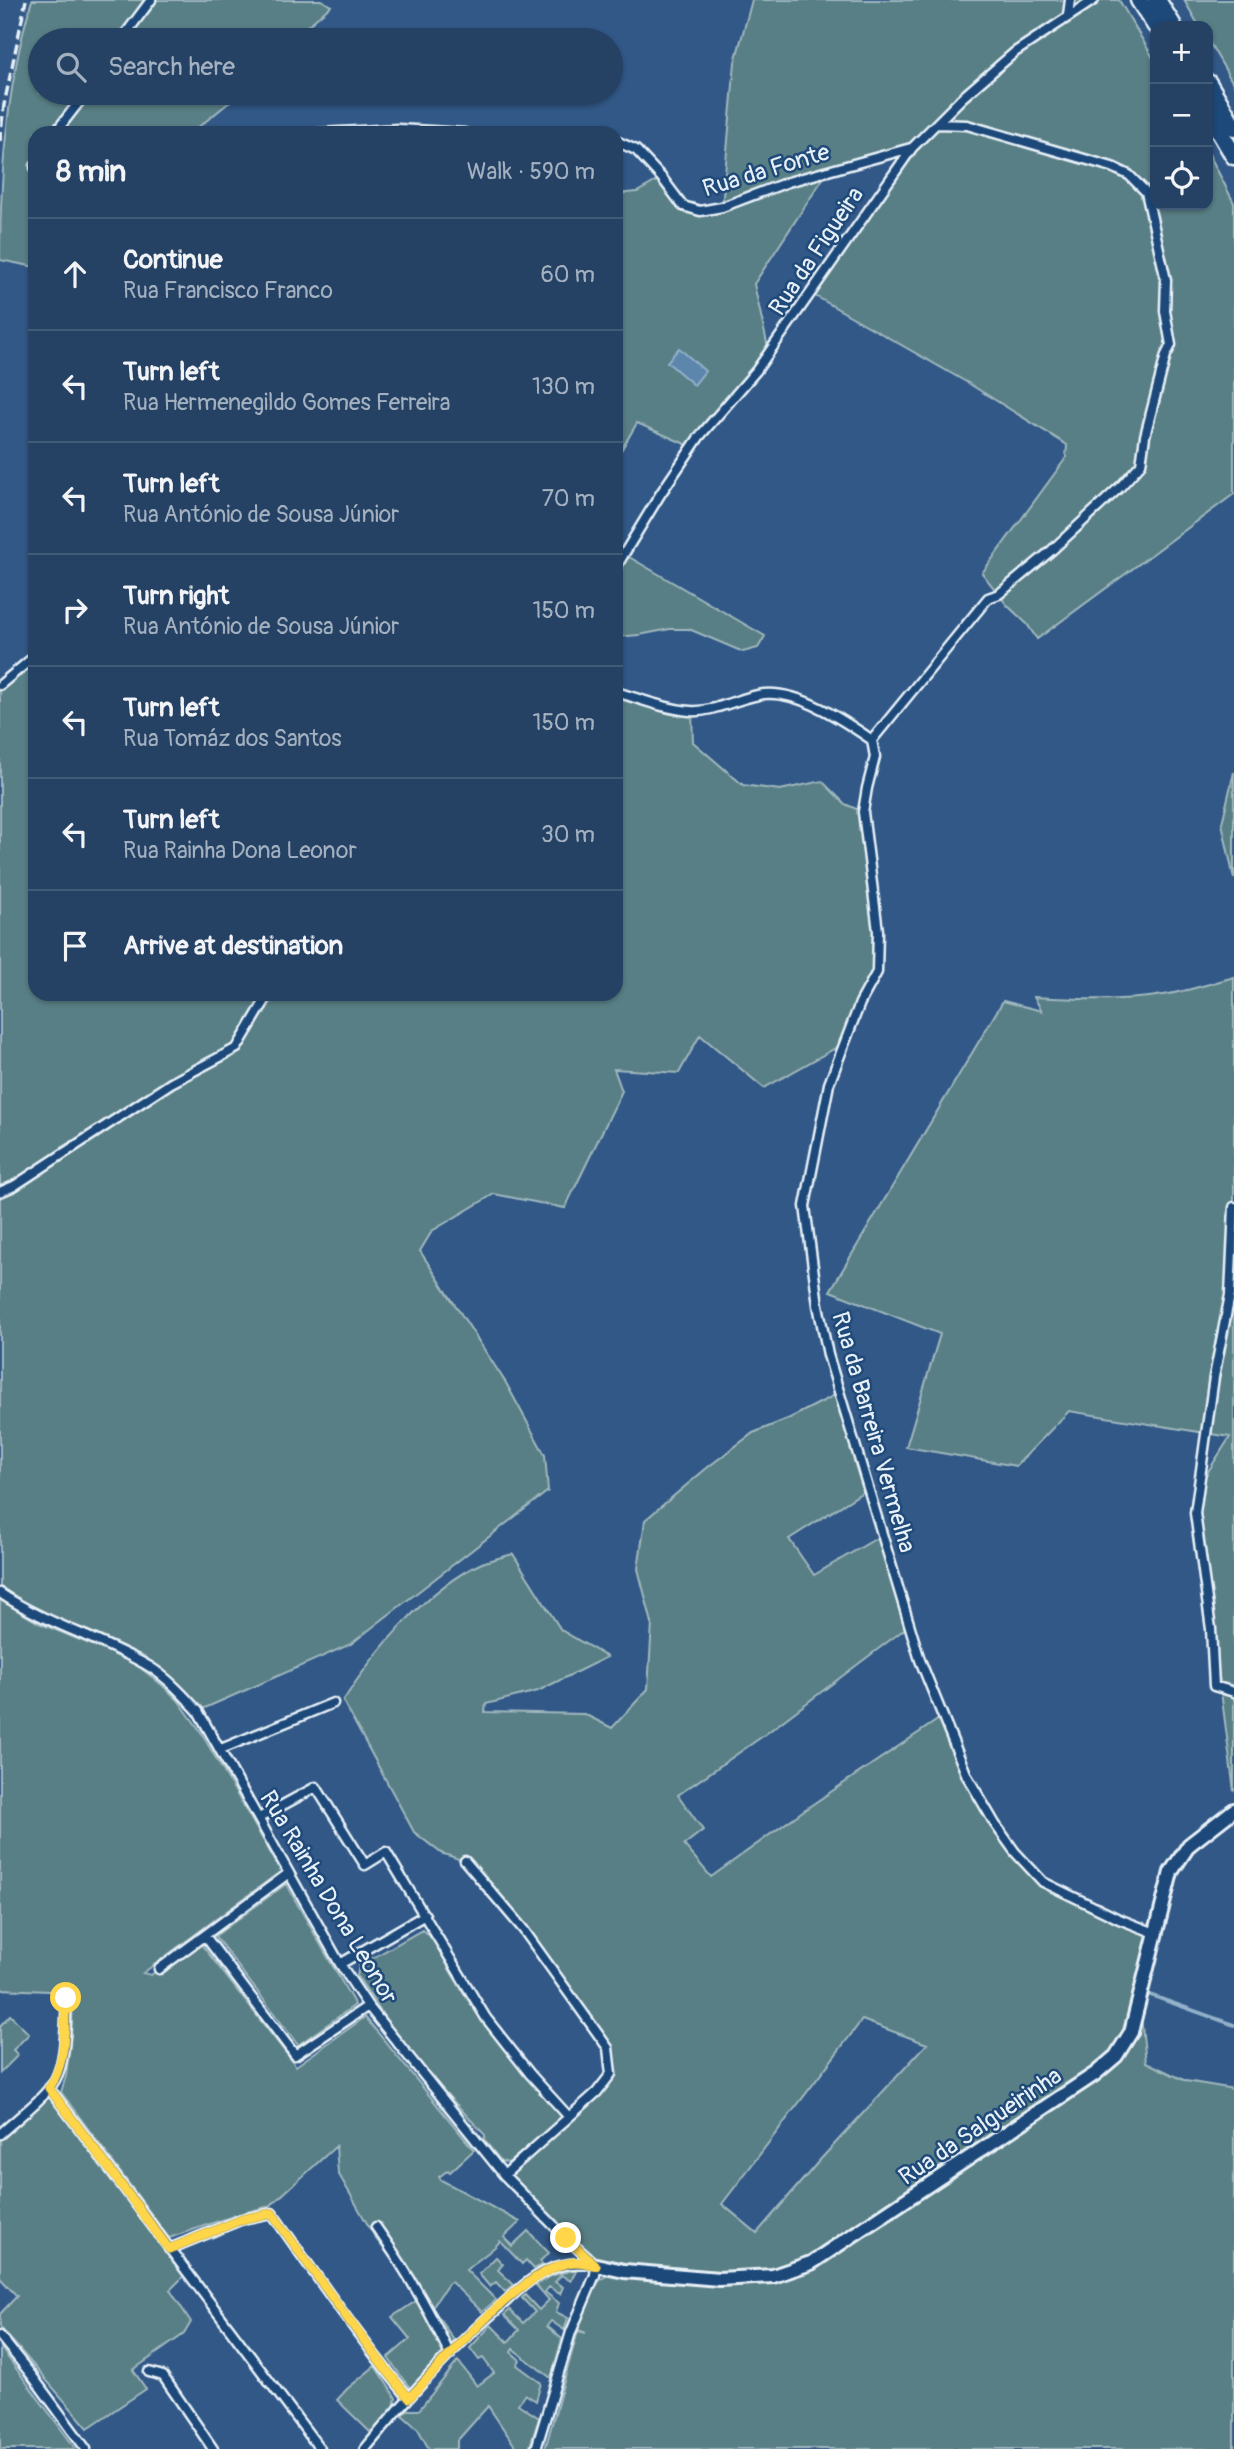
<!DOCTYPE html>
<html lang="en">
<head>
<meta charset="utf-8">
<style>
  :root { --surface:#254265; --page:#2d496b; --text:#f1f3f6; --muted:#a3b0bf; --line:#425b79 }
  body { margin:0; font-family:Pangolin,sans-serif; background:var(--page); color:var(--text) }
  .controls { position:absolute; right:21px; top:21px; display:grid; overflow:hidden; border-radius:14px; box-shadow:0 2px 5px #0004 }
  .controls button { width:63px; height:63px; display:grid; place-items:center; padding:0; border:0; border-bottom:2px solid var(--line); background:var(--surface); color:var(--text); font:35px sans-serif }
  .stop { position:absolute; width:21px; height:21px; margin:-16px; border:5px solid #ffd54a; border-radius:50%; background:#fff }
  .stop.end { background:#ffd54a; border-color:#fff; box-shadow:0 2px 7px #0008 }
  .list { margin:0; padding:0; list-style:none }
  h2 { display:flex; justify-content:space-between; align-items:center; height:91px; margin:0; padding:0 28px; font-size:30px }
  h2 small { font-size:23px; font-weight:400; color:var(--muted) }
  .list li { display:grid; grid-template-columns:46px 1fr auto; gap:21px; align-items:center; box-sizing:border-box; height:112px; padding:0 28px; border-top:2px solid var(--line) }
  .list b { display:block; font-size:26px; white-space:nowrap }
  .list p { margin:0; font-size:23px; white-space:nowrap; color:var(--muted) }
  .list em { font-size:23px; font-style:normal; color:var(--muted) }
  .icon { flex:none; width:38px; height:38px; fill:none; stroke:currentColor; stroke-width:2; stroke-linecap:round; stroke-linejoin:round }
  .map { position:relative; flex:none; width:1234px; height:2449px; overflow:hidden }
  .search { position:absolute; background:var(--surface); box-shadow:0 2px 5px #0004; left:28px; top:28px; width:595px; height:77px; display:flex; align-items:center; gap:18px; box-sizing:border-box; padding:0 24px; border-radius:38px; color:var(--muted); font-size:26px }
  .panel { position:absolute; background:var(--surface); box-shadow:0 2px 5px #0004; left:28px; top:126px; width:595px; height:875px; border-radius:21px }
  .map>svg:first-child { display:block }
  .green { fill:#597f85; stroke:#a0b8be; stroke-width:2; fill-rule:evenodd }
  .water { fill:#5b86ac; stroke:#93b1ca; stroke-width:2 }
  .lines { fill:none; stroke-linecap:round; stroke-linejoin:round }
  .stream { stroke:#93b1ca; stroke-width:3.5 }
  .street-casing { stroke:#e8f1f8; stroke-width:13 }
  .secondary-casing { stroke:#e8f1f8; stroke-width:18 }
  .highway-casing { stroke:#e8f1f8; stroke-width:21 }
  .street { stroke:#1f4a7a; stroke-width:8 }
  .secondary { stroke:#1f4a7a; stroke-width:12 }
  .highway { stroke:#1f4a7a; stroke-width:16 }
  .rail { stroke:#e8f1f8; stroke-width:3.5; stroke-dasharray:10 5; stroke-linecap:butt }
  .route { stroke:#ffd54a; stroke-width:9 }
  .labels { text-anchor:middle; stroke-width:5; stroke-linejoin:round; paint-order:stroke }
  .street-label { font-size:24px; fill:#e8f1f8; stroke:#1f4a7a }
</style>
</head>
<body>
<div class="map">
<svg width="1234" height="2449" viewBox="0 0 1234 2449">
  <rect width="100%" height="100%" fill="#315887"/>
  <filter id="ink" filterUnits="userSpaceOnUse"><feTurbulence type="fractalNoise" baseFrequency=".0143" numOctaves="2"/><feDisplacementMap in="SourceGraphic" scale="14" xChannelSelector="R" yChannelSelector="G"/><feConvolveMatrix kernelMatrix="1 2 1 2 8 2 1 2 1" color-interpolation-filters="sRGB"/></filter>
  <g filter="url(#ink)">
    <!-- green -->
    <path class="green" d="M32,0H321L331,6L291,40H40V93H241L191,133H35V267L0,260C0,175 7,82 32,0Z
      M752,0H1119L1155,61V205H1208V152L1234,203V494L1037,639L1027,624L1007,605L982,573L1066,458L1067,445L968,383L810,293L911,149L828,171L754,284L769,352L692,447L637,423L616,459V194L637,192L662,178C684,207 683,215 722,207L735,62Z
      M1184,0H1234V85L1208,40V26H1199Z
      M624,554L765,636L758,648L743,652L689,629H670L639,635L616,637V556L621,559Z
      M35,656V994H616V692L692,711L693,742L743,785L780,790L822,781L845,804L863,812L873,889L877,972L846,1042L764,1088L700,1035L679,1073L614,1069L622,1091L565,1208L494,1194L432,1231L420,1251L506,1383L545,1455L548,1491L351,1644L198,1711L153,1669L0,1593V685Z
      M1234,772V879L1222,823Z
      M1234,977V1791L1195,1492L1230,1437L1069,1411L1016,1466L906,1447L940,1334L830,1291L1003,1001L1042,1011L1034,997C1072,999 1111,1001 1149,997C1178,994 1206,985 1234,977Z
      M839,1393L869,1488L789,1539L814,1575L882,1535L910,1625L763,1736L678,1795L703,1830L684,1845L711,1877L807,1808L942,1717L967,1776L995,1824L1043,1882L1155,1933L1139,1999L1146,2062L1186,2081L1234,2089V2449H545L578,2331L586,2333L576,2329C582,2314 590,2284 606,2276C610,2273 618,2273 623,2272L598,2263L507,2175L611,2074L608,2048L523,1929L465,1861L441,1853L414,1832L343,1701C374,1652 428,1587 482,1563C492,1559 503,1557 513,1554L561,1630L607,1657L538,1691L486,1704L485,1712L584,1714L612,1728L648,1689L652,1623L638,1569L645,1520L708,1467L753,1433L790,1418ZM862,2020L927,2044L819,2161L757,2233L722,2204Z
      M0,1600L39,1623L133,1662L162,1685L178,1700L199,1729L281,1871L143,1973L151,1975L159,1969L163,1973L201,1944L296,2066L365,2017L474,2150L450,2172L448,2170L439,2177L441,2180L520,2222L504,2237L512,2246L528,2231L549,2253L540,2261L543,2265L534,2269L526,2260L522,2264L500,2241C494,2250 477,2260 466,2270L496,2300L482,2312L451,2282L448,2284L432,2307L455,2342L410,2388L388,2358L410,2339L392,2317L422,2297L376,2239L338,2173L336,2146L270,2206L242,2213L169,2238L61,2092L66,2076L72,2024L73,1992L0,1989Z
      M286,1884L355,2005L298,2045L215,1936Z
      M422,1930C436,1938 444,1960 452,1974C483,2028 525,2071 567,2117L508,2163L501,2161L484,2140L485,2135L427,2073L391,2027L357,1976L359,1966Z
      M10,2015L29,2034L13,2050L18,2055L0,2073V2026Z
      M49,2088L187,2273L170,2290L191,2322L184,2334L133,2370L146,2389L88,2428L0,2327V2314L17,2296L0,2278V2136Z
      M496,2257L503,2264L498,2270L514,2285L505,2292L496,2282L490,2287L479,2274Z
      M577,2269L571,2281L561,2275L555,2282L563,2287L560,2294L549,2287L545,2292L559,2303L556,2312L568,2318L564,2330L551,2321L547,2326L562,2339L551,2378L513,2349L511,2352L520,2360L517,2365L541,2383L536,2401L525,2394L518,2404L539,2418L529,2449H517L488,2406L457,2441V2449H429L418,2429L402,2415L407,2410H419L458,2361L477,2386L494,2373L483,2358L479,2360L470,2348L491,2325L508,2342L519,2330L504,2315L510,2310L523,2323L535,2312L522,2298L525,2295L539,2310L549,2300L536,2285L550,2276Z
      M0,2347L76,2449H0Z
      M375,2366L396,2398L394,2407L372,2434L337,2400L347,2389Z"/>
    <!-- water -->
    <path class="water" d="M679,348L705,371L694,385L667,362Z"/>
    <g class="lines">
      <!-- stream -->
      <path class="stream" d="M1150,1995L1234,2025"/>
      <defs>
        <path id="street" d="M1068,15L1070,0
          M121,40L151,0
          M55,133L86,93
          M319,133L398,129L465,133
          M616,141L636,150L662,178L683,206L700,211L722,207L788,182L911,148
          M35,166V168
          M616,567L661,493L699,437L756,371L912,148L963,97L1015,52L1094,0
          M0,685L35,656
          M616,692C640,699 665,709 690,711C714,713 739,697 764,694C800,691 843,720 872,740L875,757L867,788L863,812L878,931L877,972L860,1003L829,1084L805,1206L818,1305L828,1355L920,1660L967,1776L995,1824L1015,1852L1043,1882L1119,1919L1155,1933
          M872,740L988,598L999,594L1052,550L1121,486L1141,464L1145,436L1166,355L1171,345L1165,311L1166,280L1146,192L1129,175L1112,167L967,125L937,124
          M0,1192L14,1186L171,1083L237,1048L269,994
          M1234,1207L1230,1295L1214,1377L1195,1513L1211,1629L1214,1686L1234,1692
          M0,1593C47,1625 102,1638 150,1667C169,1679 183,1695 198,1711L340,1964L368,2006L504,2175L566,2238L596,2265
          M221,1749L333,1703
          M259,1818L316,1787L365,1865L386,1852L486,2018L530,2074L569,2117L504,2175
          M465,1861L523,1929L608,2048L611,2074L597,2092L569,2117
          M205,1936L295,2055L368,2006
          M340,1964L425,1915
          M159,1969L289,1873
          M49,2088L320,2449
          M0,2134C16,2119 44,2099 55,2080C67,2059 65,2021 67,1998
          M376,2227C405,2268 429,2309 450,2355
          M169,2249L243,2219L272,2213C316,2276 360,2339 409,2398
          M0,2336L33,2377L86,2449
          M149,2372L163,2376L213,2449
          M365,2449C407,2398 452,2348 502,2305C515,2293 528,2280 544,2272C562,2263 577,2262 596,2265
          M536,2449L571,2332L595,2275L596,2265"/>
        <path id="secondary" d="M596,2265L624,2271L719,2279L773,2276L811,2263L1095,2074L1116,2056L1131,2032L1171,1872L1189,1845L1234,1810"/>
        <path id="highway" d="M1139,0L1156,26
          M1157,0L1173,26
          M1208,83L1234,127
          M1208,112L1234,156"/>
      </defs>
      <!-- street casing -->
      <use href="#street" class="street-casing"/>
      <!-- secondary casing -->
      <use href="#secondary" class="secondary-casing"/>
      <!-- highway casing -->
      <use href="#highway" class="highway-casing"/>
      <!-- street -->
      <use href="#street" class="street"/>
      <!-- secondary -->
      <use href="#secondary" class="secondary"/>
      <!-- highway -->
      <use href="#highway" class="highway"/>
      <!-- rail -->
      <path class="rail" d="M0,141L4,105L26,0"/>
    </g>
  </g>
  <g class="lines" filter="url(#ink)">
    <!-- route -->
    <path class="route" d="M66,1998C64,2028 67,2063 49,2088L169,2249L243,2219L272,2213C316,2276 360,2338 409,2398C446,2361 523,2266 575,2262C582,2262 590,2264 596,2266L566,2238"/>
  </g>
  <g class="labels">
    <!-- street labels -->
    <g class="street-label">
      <text transform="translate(766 170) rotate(-17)" y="8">Rua da Fonte</text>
      <text transform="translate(816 251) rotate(-56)" y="8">Rua da Figueira</text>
      <text transform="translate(874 1432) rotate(74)" y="8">Rua da Barreira Vermelha</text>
      <text transform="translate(329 1897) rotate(59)" y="8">Rua Rainha Dona Leonor</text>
      <text transform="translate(980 2126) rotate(-34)" y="8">Rua da Salgueirinha</text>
    </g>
  </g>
</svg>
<div class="controls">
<button>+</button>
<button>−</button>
<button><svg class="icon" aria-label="locate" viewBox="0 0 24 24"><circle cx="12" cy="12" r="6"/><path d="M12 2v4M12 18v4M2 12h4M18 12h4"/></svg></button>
</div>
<div class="stop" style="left:66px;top:1998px"></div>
<div class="stop end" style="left:566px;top:2238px"></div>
<div class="search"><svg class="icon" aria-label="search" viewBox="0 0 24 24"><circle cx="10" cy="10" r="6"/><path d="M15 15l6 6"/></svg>Search here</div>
<section class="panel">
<h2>8 min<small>Walk · 590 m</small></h2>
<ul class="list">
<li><svg class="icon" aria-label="ahead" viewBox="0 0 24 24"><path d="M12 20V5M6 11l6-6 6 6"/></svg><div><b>Continue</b><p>Rua Francisco Franco</p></div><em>60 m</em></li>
<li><svg class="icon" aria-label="left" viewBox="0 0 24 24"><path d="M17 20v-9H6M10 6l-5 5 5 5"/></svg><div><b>Turn left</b><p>Rua Hermenegildo Gomes Ferreira</p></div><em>130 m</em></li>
<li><svg class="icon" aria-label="left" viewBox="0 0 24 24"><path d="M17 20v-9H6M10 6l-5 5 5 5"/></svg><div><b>Turn left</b><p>Rua António de Sousa Júnior</p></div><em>70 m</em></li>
<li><svg class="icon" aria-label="right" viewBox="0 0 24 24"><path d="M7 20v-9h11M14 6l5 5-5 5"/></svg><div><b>Turn right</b><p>Rua António de Sousa Júnior</p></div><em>150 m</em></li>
<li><svg class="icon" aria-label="left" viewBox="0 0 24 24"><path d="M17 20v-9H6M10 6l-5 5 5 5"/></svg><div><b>Turn left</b><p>Rua Tomáz dos Santos</p></div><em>150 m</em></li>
<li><svg class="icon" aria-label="left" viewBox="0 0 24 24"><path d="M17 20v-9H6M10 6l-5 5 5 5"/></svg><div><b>Turn left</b><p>Rua Rainha Dona Leonor</p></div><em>30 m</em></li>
<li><svg class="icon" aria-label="arrive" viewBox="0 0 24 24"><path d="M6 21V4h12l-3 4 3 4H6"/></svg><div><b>Arrive at destination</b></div></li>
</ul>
</section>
</div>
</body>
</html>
